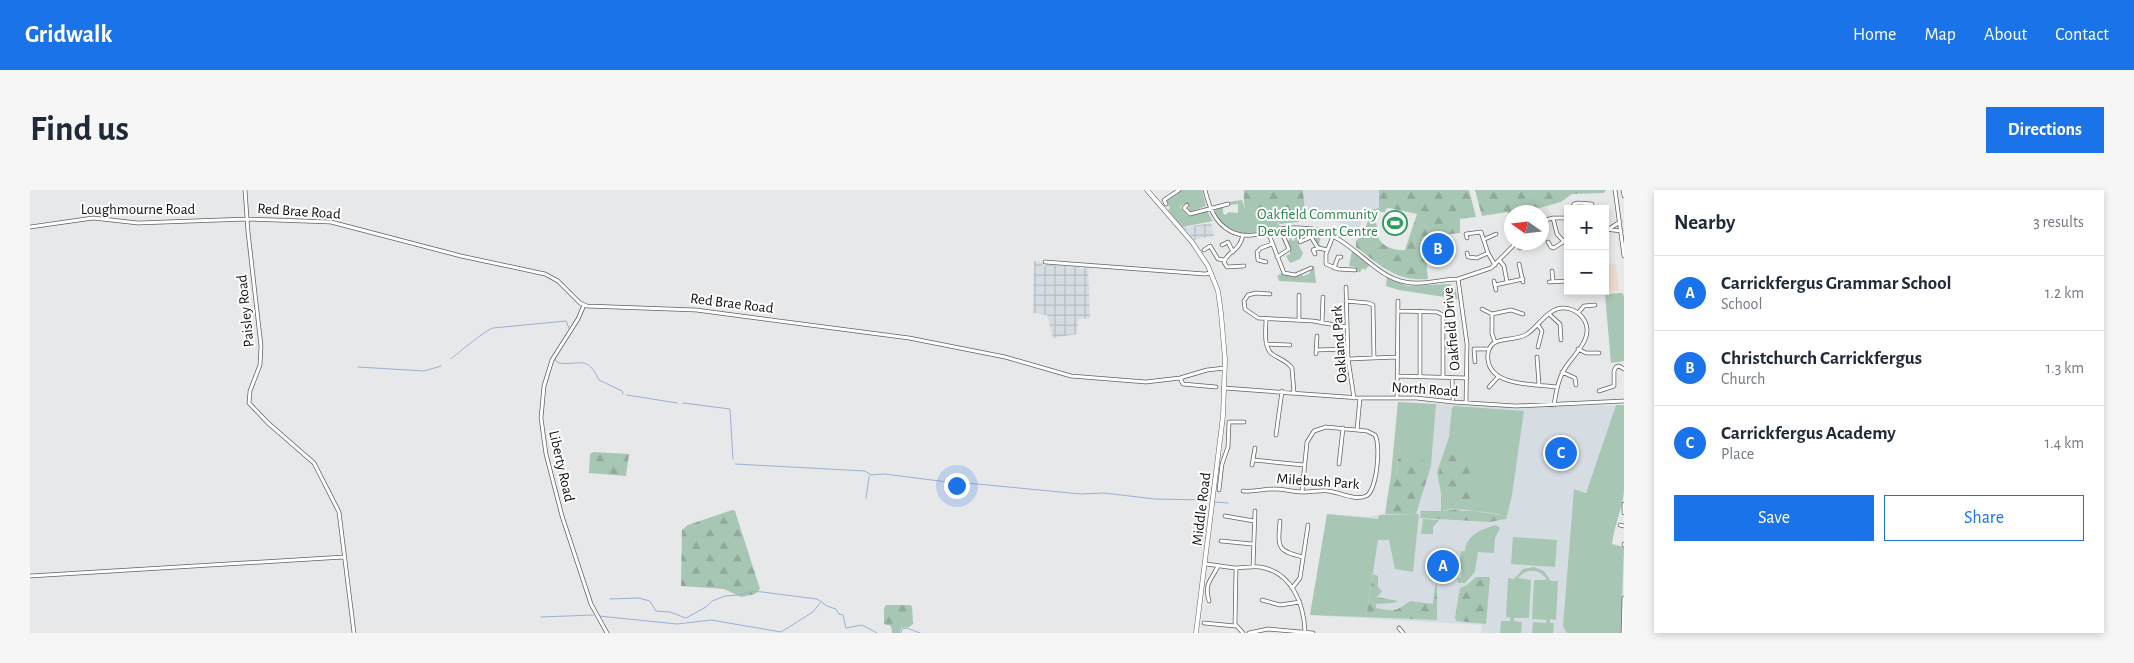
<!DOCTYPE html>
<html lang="en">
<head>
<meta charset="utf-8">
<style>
  :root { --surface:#fff; --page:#f6f6f7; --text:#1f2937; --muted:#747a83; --line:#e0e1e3; --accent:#1a73e8 }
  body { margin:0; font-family:"Alegreya Sans",sans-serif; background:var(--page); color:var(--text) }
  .controls { position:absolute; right:15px; top:15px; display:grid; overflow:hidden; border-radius:0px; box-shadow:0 2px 8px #0003 }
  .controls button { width:45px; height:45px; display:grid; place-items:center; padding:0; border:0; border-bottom:1px solid var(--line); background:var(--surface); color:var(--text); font:25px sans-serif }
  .compass { position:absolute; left:1474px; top:15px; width:45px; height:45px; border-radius:50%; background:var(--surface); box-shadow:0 2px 8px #0003; rotate:284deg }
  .you { position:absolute; left:926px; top:295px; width:18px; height:18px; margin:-12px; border:4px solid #fff; border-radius:50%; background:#1a73e8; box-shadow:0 0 0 8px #1a73e833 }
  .badge { display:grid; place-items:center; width:32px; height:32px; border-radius:50%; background:var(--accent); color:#fff; font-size:16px; font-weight:700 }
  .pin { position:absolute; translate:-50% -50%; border:2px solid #fff; box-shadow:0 1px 5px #0006 }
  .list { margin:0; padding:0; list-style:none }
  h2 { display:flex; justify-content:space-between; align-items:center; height:65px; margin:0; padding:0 20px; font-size:21px }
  h2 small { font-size:16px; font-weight:400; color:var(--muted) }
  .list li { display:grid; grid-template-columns:32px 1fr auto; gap:15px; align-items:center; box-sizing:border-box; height:75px; padding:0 20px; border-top:1px solid var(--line) }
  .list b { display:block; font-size:19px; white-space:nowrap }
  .list p { margin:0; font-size:16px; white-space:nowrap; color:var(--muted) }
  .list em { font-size:16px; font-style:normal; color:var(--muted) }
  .actions { display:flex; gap:10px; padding:15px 20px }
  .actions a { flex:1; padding:11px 0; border:1px solid var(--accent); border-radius:0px; text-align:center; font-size:18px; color:var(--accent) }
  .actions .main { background:var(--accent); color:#fff }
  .map { position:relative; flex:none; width:1594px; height:443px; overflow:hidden; border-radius:0px }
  header { display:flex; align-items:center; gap:30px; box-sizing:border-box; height:70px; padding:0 25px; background:var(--accent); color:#fff }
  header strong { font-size:24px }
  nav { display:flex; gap:28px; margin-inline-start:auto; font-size:18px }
  .intro { display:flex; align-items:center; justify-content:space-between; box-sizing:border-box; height:120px; padding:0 30px }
  h1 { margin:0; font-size:35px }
  .button { padding:12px 22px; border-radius:0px; background:var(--accent); color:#fff; font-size:18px; font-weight:700 }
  main { display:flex; gap:30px; padding:0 30px }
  aside { flex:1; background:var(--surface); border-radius:0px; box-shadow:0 2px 8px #0003 }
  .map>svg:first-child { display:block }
  .commercial { fill:#eedacb }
  .industrial { fill:url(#industrial-grid) }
  .built { fill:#d5dde3 }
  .green { fill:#a8c6b4 }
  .forest { fill:url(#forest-firs) }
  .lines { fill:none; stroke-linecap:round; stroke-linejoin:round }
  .stream { stroke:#9bb0d3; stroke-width:1 }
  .minor-casing { stroke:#616263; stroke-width:4.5 }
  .major-casing { stroke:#616263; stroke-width:5 }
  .minor { stroke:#fff; stroke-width:3 }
  .major { stroke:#fff; stroke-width:4 }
  .labels { text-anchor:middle; stroke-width:4; stroke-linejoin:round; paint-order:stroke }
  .street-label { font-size:15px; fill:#101010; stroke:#fff }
  .leisure-label { font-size:15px; fill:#27864d; stroke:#fff; text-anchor:end }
</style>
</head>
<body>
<header>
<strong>Gridwalk</strong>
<nav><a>Home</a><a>Map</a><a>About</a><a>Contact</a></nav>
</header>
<div class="intro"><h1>Find us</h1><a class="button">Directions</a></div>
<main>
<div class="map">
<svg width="1594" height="443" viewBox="0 0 1594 443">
  <defs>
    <pattern id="industrial-grid" width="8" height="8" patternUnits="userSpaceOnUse" patternTransform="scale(1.25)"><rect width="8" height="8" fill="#d5dde3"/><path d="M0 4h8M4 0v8" fill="none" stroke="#b6bdc2"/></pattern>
    <pattern id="forest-firs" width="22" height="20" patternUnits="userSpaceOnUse" patternTransform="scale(1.25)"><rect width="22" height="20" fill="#a8c6b4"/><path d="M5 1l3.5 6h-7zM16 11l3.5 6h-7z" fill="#90a99a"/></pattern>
  </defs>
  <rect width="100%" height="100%" fill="#e7e8e9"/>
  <!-- commercial -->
  <path class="commercial" d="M1575,73L1586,74L1589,101L1560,102L1575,101Z"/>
  <!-- industrial -->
  <path class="industrial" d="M1181,33L1184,46L1164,50L1160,44L1154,39L1155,37Z
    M1004,71L1012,72L1013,77L1017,75L1049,77L1051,79L1058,77L1060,128L1048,129L1047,144L1023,148L1017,125L1003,123Z"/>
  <!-- built -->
  <path class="built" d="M1273,0H1349V18L1343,20V22H1333L1330,37L1320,44L1315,35L1285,24L1275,23Z
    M1406,214L1487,217L1586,215L1556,303L1545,299L1537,443H1451L1452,435L1280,425L1297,324L1338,327L1355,324L1386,323L1401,276Z"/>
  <!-- green -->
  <path class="green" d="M1152,0H1172L1176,16L1160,22L1158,21L1159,17L1156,13L1150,17L1158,26L1177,21L1183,31L1152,37L1138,20L1140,18L1136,11Z
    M1212,10L1215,19C1226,23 1248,26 1251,39C1230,42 1208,49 1191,32C1188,28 1185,23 1184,18L1193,17V23L1195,25L1199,22L1208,23V14L1199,15V12Z
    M1273,42L1291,45L1289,54L1291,56H1288L1283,47L1275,46L1273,44L1271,49L1267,52L1273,63L1270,69L1260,73L1256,66L1260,64L1258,51L1261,48L1263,51L1265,50L1263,45L1257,47L1254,43Z
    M1322,61L1340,75L1335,80L1333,78L1330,82H1326L1325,77L1319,76Z
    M1284,76L1286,93L1249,91L1247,86L1252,83L1262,87L1272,85L1274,86L1280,83L1281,77Z
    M1357,87L1377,96L1420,94L1425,98L1428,109L1369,100L1356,96Z
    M1592,103L1594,106V171L1581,173L1575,104Z
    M1368,212L1406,214L1401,276L1368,269L1366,285H1361Z
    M1586,215H1594C1594,243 1594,273 1594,301C1592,320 1584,336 1582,354L1594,357L1591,443H1537L1533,436L1544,299L1556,303Z
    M1424,216L1494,221L1482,305L1477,326C1461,322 1443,321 1428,319C1422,318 1417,321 1411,321V303L1407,282L1419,247L1422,218Z
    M1297,324L1348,329L1349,325L1389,324L1383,382L1365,379L1359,350H1348L1336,427L1280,425Z
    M1393,329L1409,330L1403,337V344H1391Z
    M1466,335L1470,338L1465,348L1464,363L1448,362L1445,382L1435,393H1428V388H1431L1432,379L1429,378L1431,361H1435C1436,345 1452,339 1466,335Z
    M1483,347L1527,350L1525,377L1481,374Z
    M1504,377L1514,381L1521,391H1528L1526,430L1520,429V433H1524L1523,443H1502L1503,432L1516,433L1517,430L1502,429L1504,390H1517C1510,378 1496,378 1488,388L1501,390L1499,428H1484V431L1492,432L1491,443H1470L1471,431H1480V427H1476L1478,388L1484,389L1493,379Z"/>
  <!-- forest -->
  <path class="forest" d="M1214,0H1273L1275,24L1268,32L1250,34L1243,29C1217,33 1213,26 1214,0Z
    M1349,0H1439L1446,27L1430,29V43L1394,47L1398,89C1366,92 1350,75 1326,57V51L1333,44L1338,31C1350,29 1346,40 1349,49C1353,57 1366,61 1375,60L1387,24L1359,18L1356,19L1355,22H1343L1342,20L1349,18Z
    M1445,0H1576L1573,3L1542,4L1531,12L1506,19L1490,22L1483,20L1479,24L1477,22L1452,26Z
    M563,262L599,264L596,286L559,283L560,264Z
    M1421,265L1445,270L1446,279L1439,316L1417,315L1415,311L1409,283L1412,271Z
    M1372,267L1395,271L1396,275L1401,276L1386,324H1355L1361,285H1366L1368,269Z
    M1427,319L1432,321H1444L1477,326L1476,329L1460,332L1390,328L1391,321H1416Z
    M702,320L705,321L730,399L725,404L711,407L694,399L651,396L652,340L658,335Z
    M1343,384L1348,386V397L1352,401L1347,407L1368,411L1363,413L1346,414V418C1364,421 1364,423 1380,411L1403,414L1405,396L1407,394V430L1336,427Z
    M1446,387H1459L1460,389L1456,434L1426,431L1425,427L1430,398L1437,395Z
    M856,415H879L882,416L883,434L879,437L871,438L870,443H862L861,436L854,434V418Z"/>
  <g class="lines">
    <!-- stream -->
    <path class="stream" d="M526,167L525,170L529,173C550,176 557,164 569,190L592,201L593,204
      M421,169C428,163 457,139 463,138L536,131L539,138
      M328,177L394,181L411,176
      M597,205L647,213
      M653,213L700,219L703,269
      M705,274L835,281L840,284
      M840,285L855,284L933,294
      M937,293L1051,304L1074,303L1125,309L1174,310
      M836,308L839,287
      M1185,312L1198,313
      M580,409L609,408L620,411L626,421L640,422L656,428L676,417L682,411L695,406L708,405L724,401L787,409L797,416L806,419L809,424L813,425L816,438L832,435L847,443
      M569,426L647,434L681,430L751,442L783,422L790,413
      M511,427L563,425
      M871,443L872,439L877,438L890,443"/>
    <defs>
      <path id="minor" d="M215,0L218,42L231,156L230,175L220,201L219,213L238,233L284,273L309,322L324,443
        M1175,0C1179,16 1184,32 1200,41C1219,51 1237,41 1256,38C1265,37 1274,38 1283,39C1321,46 1342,86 1375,92C1393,96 1410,89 1428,89L1437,154L1436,213
        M1585,0L1594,66
        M1593,0L1594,6
        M1136,14L1134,10L1149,0
        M1157,15L1154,18L1160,24L1198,14
        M1542,19L1544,14L1548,13L1562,14V19
        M1523,28L1527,44L1538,56
        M1512,31L1523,28H1538
        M0,37L63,28L108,33L217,29L301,32L431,66L515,84L528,91L550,113L557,116L666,120L879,148L975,167L1041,186L1116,192L1150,188L1177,180L1195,178
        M1575,39L1591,41
        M1577,40L1590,32
        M1238,42L1254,83L1265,85L1281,78
        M1213,45C1209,63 1198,60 1194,72L1197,77L1214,76
        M1303,46L1296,64V74L1308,79L1325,80
        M1437,48L1436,44L1451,42L1458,63L1465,75
        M1455,49L1466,44
        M1270,52L1281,47L1288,58
        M1518,52L1521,57L1524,58L1533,52
        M1192,55L1198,52L1203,62
        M1490,58L1494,52
        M1174,60L1180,56L1188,69L1194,70
        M1437,63L1438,67L1447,68L1458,63
        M1285,64L1283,60L1289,58L1297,60
        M1247,67L1259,59L1252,43
        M1470,71L1474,76L1477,92
        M1015,72L1175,84L1181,83
        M1236,72L1228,70L1227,62L1231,58L1242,54
        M1489,74L1493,92
        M1304,78L1308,67H1311
        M1522,81L1523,91
        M1428,89L1461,78L1487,52
        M1464,91L1466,100
        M1519,92L1538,91
        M1465,95L1493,89
        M1316,97L1318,169L1324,208
        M1240,104L1226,103L1218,105L1214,111L1215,119L1228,128L1283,131L1317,137
        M1316,111L1338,113L1343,115L1344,168
        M554,115L548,129L522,170L514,196L511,228L516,264L532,326L561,414L577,443
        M1452,119L1462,124
        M1368,121L1407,122L1413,125V187
        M1548,123L1554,116L1565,115
        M1519,124L1530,134L1531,150
        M1236,129C1236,139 1233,157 1242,164C1249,169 1256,170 1262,178L1264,203
        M1269,131V105
        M1292,133L1293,107
        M1508,135L1512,141L1508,157
        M1465,152L1462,144V124L1481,120L1493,124
        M1236,154L1260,155
        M1548,159L1556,163H1569
        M1286,160L1318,159
        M1286,164L1287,146
        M1507,167L1509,195
        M1318,169L1367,167
        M1445,172L1444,159H1459
        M1532,182L1545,188L1546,195
        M1367,186L1437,188
        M1390,186V121
        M1150,188L1153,194L1186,197
        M1422,188L1423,209
        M1459,197L1468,187
        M1194,198L1330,208H1386L1423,212L1486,216L1594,211
        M1569,201L1584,196V181L1586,177L1589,176L1594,179
        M1367,208L1368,111
        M1524,215C1526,204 1527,192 1533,182C1539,169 1558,155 1557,139C1556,127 1545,118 1533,118C1518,118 1509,136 1497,144C1486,151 1473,147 1464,153C1459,156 1457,164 1458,170C1461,197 1507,194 1527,197
        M1327,240L1330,208
        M1246,245L1252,201
        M1223,270L1274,275
        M1309,274L1313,238
        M1222,275L1225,258
        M1189,300L1192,274L1198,257L1199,232H1214
        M1213,301C1224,302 1233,299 1244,299C1254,299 1264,302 1275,302C1283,302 1290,300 1298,301C1309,302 1325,311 1336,306C1347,301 1351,255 1345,245L1337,241L1296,237L1284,241L1277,252L1272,302
        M1594,314V323
        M1195,326L1224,331
        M1250,331C1248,357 1246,361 1273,367
        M1590,335L1594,336
        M1191,351L1222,354
        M1594,354V355
        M1175,374C1185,375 1196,377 1206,378C1214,378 1222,376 1230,377C1262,382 1274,414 1275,442
        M1223,377L1225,321
        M1206,378L1205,434L1213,443
        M0,386L314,367
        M1263,397L1270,388L1278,335
        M1232,410L1250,415L1270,412
        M1179,411C1174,393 1181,391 1188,376
        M1174,433L1205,436
        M1369,438L1373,443
        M1219,443L1238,439L1283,443
        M1593,443L1594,408"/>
      <path id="major" d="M1117,0L1162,52L1178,76L1188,101L1191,123L1195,169L1193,226L1166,443"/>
    </defs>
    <!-- minor casing -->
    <use href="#minor" class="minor-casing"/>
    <!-- major casing -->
    <use href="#major" class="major-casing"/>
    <!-- minor -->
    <use href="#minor" class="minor"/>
    <!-- major -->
    <use href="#major" class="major"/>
  </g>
  <!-- icons -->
  <defs>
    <symbol id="stadium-ring" viewBox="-11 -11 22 22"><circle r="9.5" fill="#fff" stroke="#2e9e5b" stroke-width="1.5"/><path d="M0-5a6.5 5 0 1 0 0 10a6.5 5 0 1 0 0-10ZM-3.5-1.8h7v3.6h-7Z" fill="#2e9e5b"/></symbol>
  </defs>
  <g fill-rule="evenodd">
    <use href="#stadium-ring" x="1351" y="19" width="28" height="28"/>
  </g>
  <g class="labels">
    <!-- street labels -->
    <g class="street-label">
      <text x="108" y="24">Loughmourne Road</text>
      <text transform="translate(269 21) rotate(4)" y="5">Red Brae Road</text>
      <text transform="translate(702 113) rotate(7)" y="5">Red Brae Road</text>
      <text transform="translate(215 121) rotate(-96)" y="5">Paisley Road</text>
      <text transform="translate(1421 139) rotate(-95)" y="5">Oakfield Drive</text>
      <text transform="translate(1309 154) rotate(-94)" y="5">Oakland Park</text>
      <text transform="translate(1395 199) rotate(4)" y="5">North Road</text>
      <text transform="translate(532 276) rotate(77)" y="5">Liberty Road</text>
      <text transform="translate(1288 291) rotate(4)" y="5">Milebush Park</text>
      <text transform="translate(1171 319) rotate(-83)" y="5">Middle Road</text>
    </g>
    <!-- leisure labels -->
    <g class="leisure-label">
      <text x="1348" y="29">Oakfield Community<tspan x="1348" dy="17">Development Centre</tspan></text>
    </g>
  </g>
</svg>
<div class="controls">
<button>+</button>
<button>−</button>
</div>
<svg class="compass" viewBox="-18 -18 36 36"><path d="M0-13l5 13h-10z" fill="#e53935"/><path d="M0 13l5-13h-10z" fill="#747a83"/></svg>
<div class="you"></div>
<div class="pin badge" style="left:1413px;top:376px">A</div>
<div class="pin badge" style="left:1408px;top:59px">B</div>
<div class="pin badge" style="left:1531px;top:263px">C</div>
</div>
<aside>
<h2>Nearby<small>3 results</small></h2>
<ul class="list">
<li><span class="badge">A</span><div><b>Carrickfergus Grammar School</b><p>School</p></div><em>1.2 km</em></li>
<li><span class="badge">B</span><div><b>Christchurch Carrickfergus</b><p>Church</p></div><em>1.3 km</em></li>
<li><span class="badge">C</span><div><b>Carrickfergus Academy</b><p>Place</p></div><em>1.4 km</em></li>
</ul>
<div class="actions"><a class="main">Save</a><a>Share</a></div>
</aside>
</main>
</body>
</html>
